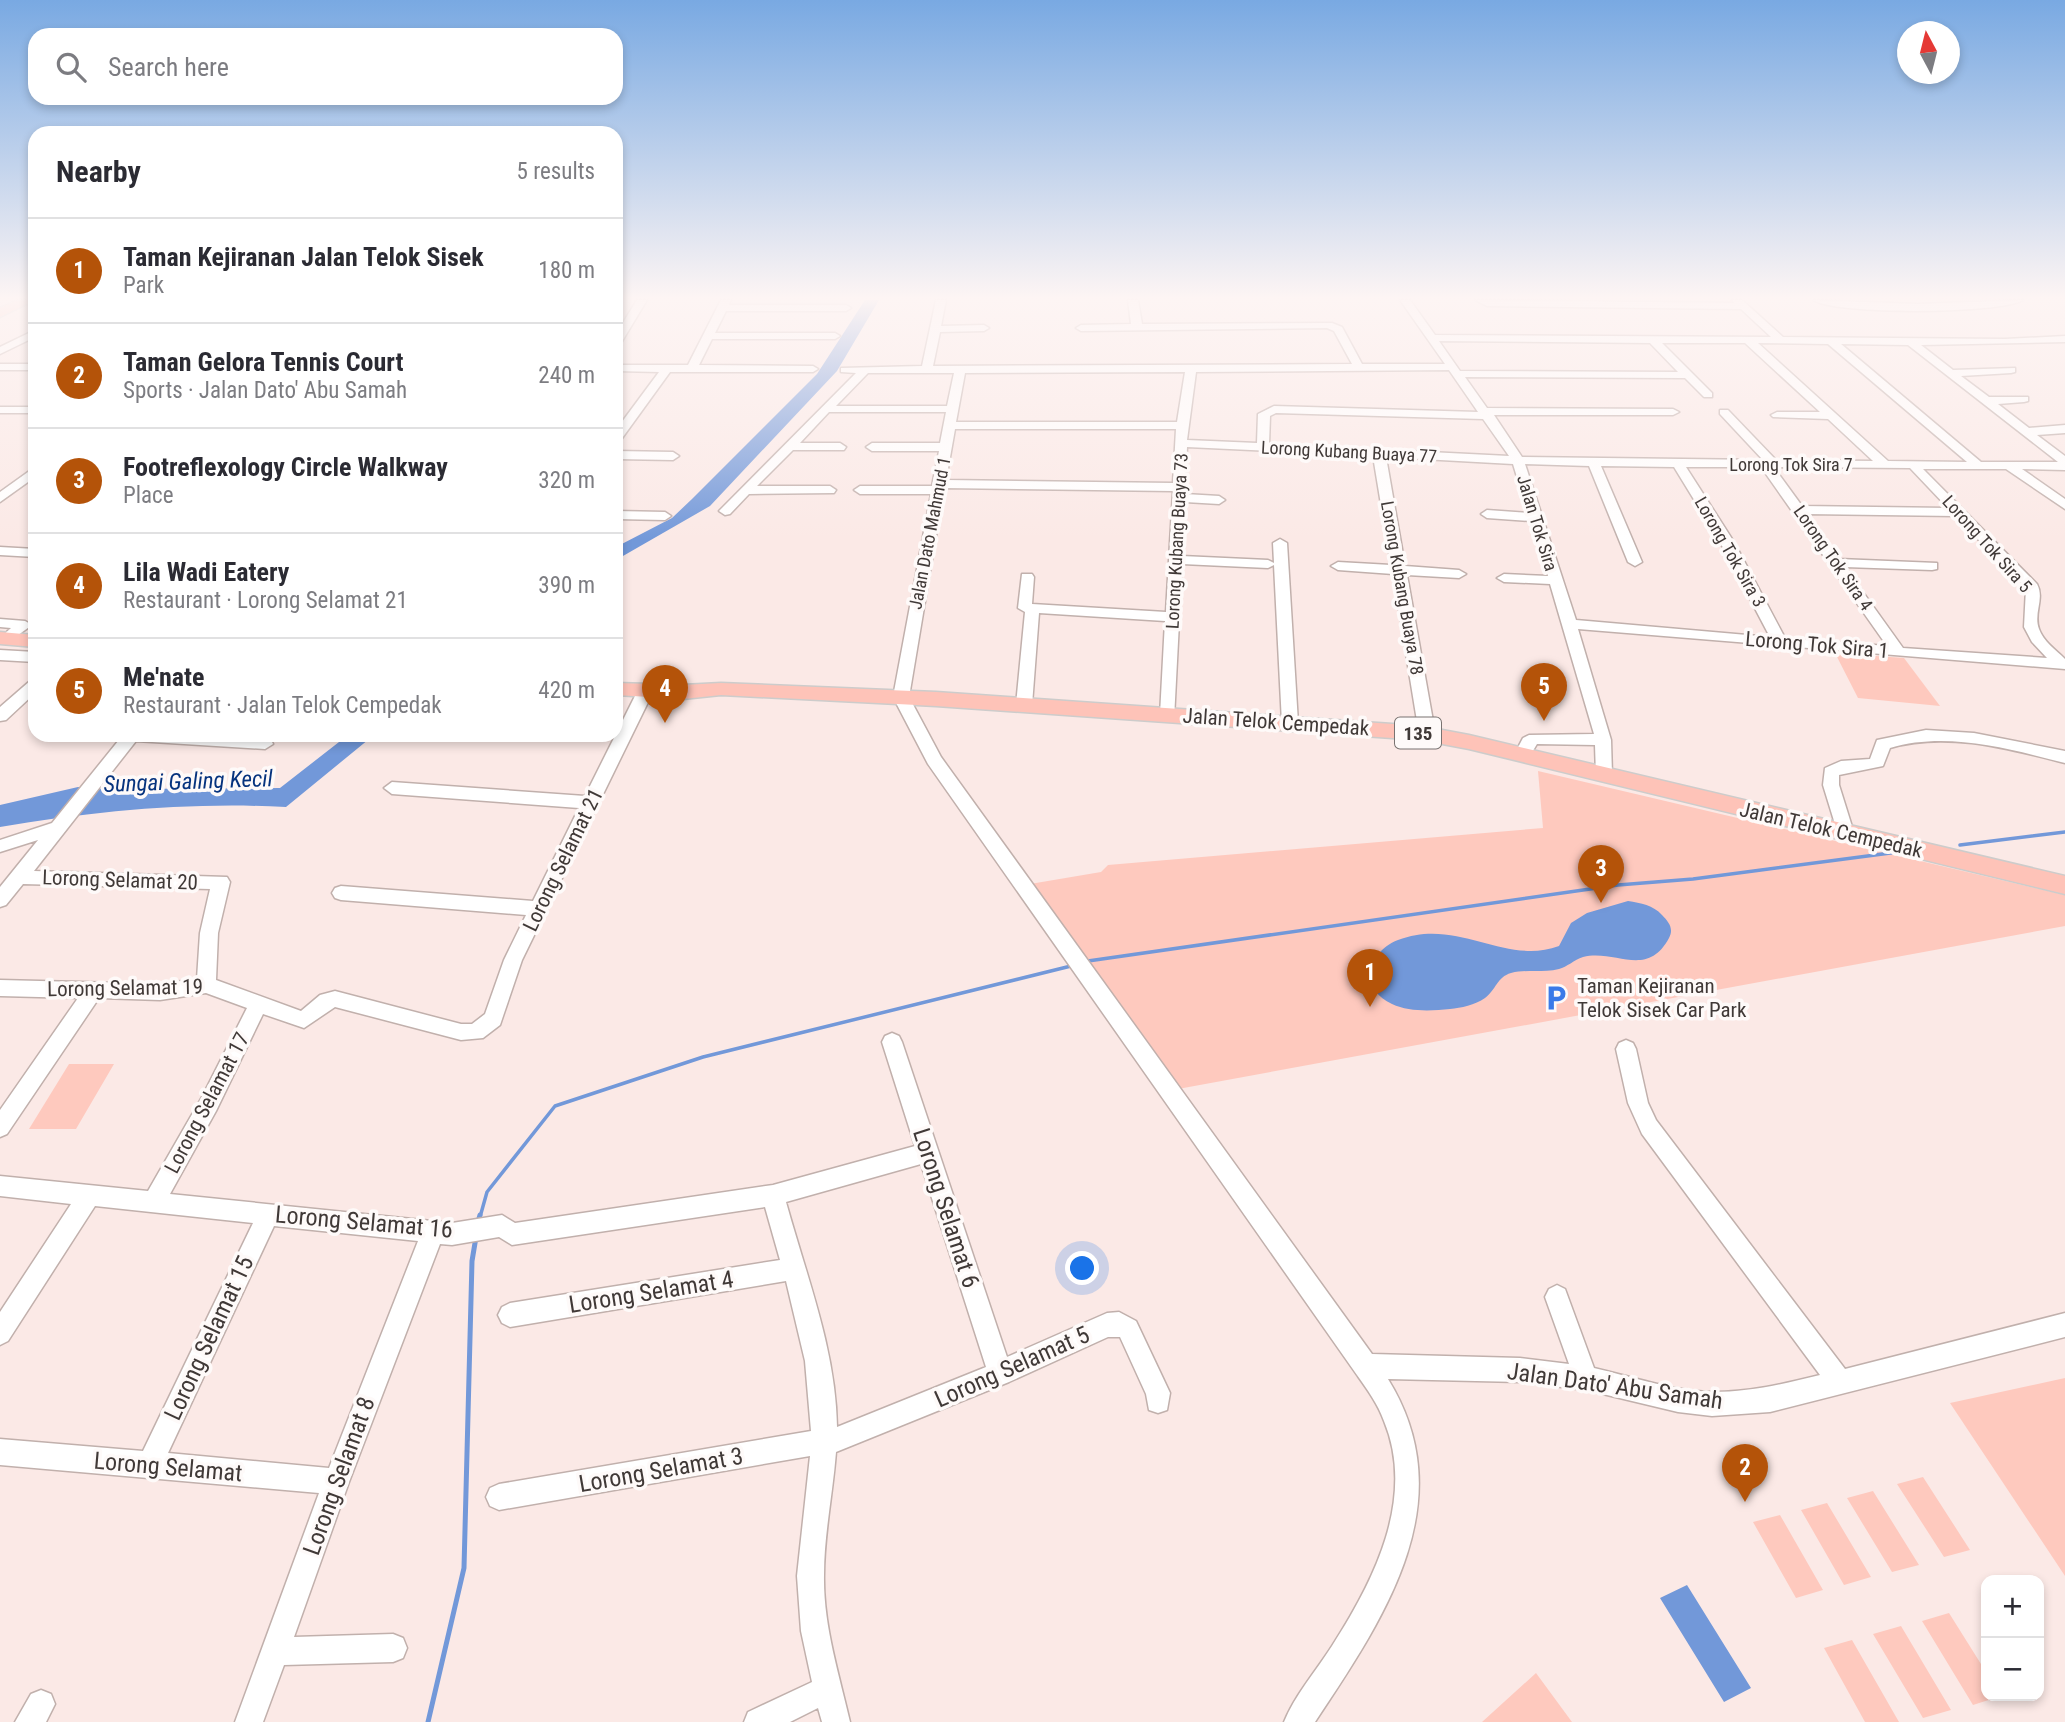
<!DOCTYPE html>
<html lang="en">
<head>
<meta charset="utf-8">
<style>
  :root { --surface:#fff; --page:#f2f2f3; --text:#2b2b33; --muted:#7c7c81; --line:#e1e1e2; --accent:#b45309 }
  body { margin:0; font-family:"Roboto Condensed",sans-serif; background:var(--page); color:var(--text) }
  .controls { position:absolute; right:21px; bottom:21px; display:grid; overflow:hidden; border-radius:14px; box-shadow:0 4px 10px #0003 }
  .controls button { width:63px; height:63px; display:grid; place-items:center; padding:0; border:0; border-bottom:2px solid var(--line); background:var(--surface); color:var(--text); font:35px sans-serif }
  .compass { position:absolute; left:1897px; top:21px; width:63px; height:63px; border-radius:50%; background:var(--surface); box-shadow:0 4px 10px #0003; rotate:353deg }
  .you { position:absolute; left:1083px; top:1269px; width:24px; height:24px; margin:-18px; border:5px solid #fff; border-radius:50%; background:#1a73e8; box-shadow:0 0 0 10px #1a73e833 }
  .badge { display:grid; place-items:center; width:46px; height:46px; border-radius:50%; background:var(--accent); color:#fff; font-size:23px; font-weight:700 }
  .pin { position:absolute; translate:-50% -58px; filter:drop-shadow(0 2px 4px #0008) }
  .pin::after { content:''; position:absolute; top:37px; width:24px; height:21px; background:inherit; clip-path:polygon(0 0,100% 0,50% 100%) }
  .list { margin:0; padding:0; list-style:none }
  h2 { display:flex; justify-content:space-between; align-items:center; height:91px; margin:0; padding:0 28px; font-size:30px }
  h2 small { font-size:23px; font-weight:400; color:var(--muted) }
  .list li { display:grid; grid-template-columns:46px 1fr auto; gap:21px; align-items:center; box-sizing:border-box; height:105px; padding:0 28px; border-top:2px solid var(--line) }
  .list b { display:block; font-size:26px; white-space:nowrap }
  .list p { margin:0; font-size:23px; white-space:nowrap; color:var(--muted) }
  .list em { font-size:23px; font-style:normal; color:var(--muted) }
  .icon { flex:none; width:38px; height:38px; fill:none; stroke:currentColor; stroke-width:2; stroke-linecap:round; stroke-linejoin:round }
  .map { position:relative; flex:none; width:2065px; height:1722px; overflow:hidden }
  .search { position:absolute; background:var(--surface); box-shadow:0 4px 10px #0003; left:28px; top:28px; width:595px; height:77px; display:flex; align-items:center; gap:18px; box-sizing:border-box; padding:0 24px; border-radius:21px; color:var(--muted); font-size:26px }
  .panel { position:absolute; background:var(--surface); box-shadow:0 4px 10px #0003; left:28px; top:126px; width:595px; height:616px; border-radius:21px }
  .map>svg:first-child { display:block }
  .green { fill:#fec9be }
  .water { fill:#7298d9 }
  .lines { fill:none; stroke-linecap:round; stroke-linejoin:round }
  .stream-far1 { stroke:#7298d9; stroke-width:3.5 }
  .stream { stroke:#7298d9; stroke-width:5 }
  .minor-casing { stroke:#c1b0ac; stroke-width:3 }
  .major-casing { stroke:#cdcccb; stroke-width:3 }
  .minor { fill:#fff; fill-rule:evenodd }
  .major { fill:#fec3b8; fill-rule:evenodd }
  .labels { text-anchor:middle; stroke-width:7; stroke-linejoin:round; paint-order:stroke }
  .far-street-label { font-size:18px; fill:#403937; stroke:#fefaf9 }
  .shield { fill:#fefaf9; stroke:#797371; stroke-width:2 }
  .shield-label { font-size:19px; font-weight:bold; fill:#403937 }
  .street-label { font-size:21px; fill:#403937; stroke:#fefaf9 }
  .poi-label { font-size:21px; fill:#403937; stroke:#fefaf9; text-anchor:start }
  .water-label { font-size:23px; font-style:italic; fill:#06337e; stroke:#fefaf9 }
  .near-street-label { font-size:24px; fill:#403937; stroke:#fefaf9 }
</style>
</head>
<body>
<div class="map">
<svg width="2065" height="1722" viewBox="0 0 2065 1722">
  <rect width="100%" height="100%" fill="#fbe9e6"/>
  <!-- green -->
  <path class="green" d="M1835,653L1904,658L1940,706L1858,698Z
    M1538,771L2065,895V926L1178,1089L1030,884L1101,872L1108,865L1543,828Z
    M69,1064H114L76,1129H29Z
    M2065,1378V1576L1950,1403Z
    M1923,1477L1970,1550L1944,1557L1897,1484Z
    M1873,1491L1919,1565L1892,1572L1847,1498Z
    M1827,1503L1871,1577L1844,1585L1801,1510Z
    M1780,1515L1823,1590L1796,1598L1753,1522Z
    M1949,1613L1986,1672V1696H2001L1973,1705L1922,1621Z
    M1901,1626L1951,1710L1923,1718L1873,1634Z
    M1852,1640L1899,1722H1865L1824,1648Z
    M1536,1673L1572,1722H1482Z"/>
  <!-- water -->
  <path class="water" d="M865,300H879L837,371L710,506L616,560V547L672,518L692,499L817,374Z
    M348,735H374L286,807C188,802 96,811 0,827V805L78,787L103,789L280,788Z
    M1628,901C1641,903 1653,905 1662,915C1669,922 1674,929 1669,938C1647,979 1616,949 1583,957C1574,960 1567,967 1559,969C1543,973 1527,969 1511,973C1497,977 1496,990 1485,998C1475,1005 1461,1008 1450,1009C1431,1011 1409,1012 1392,1004C1359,989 1367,952 1398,940C1458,917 1505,966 1559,946L1571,923L1587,913Z
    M1687,1585L1751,1688L1724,1702L1660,1598Z"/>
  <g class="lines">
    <!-- stream-far1 -->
    <path class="stream-far1" d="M1960,845L2065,832
      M1088,961L1618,885L1693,879L1898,852
      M480,1217L487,1192L555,1106L703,1057L1071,966"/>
    <!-- stream -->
    <path class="stream" d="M478,1222L480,1215
      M428,1722L464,1568L472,1261L476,1237"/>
    <defs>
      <path id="minor" d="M637,300H647L621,343L616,346V334Z
        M721,300H731L729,305H846L851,308L846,311H726L715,333H835L840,336L835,339H712L699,365L813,366L818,369L813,372H670L620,441L616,442V430L659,372L616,371V365H688Z
        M936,300H946L941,326L984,325L989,328L984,331L940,332L933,366L1352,364L1334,331L1327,328L1081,331L1076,328L1081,325L1131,324L1128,300H1138L1142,324L1332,323L1342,327L1362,364H1445L1400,300H1410L1435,335L1771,337L1741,309L1487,306L1475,300L1734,303L1732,300H1742L1783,337L2005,339L2065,336V342L1921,345L1953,370L2015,368V372L2011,373L1961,376L1989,397H2028V401L2024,402L1998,404L2029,428L2065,425V433L2037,435L2065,456V470L2022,469L2065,499V509L2006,469H1923L2037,584C2045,599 2033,613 2039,629C2043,641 2056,650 2065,659V669L1578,629L1611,740L1612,775L1604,781L1596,775L1595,745L1537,744L1528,759L1522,761L1514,755L1523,738L1529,735L1594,734L1550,584L1504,582L1497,578L1504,574L1548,576L1531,521L1487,518L1481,514L1487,510L1528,513L1513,464L1386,457L1405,566L1459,570L1466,574L1459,578L1407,575L1433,721L1425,726L1417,721L1393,574L1338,570L1331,566L1338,562L1391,565L1373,456L1187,447L1185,494L1219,496L1225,500L1219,504L1185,502L1182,556L1268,560L1274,563L1273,543L1280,539L1287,543L1298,723L1296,727L1290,728L1282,723L1274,565L1268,568L1182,564L1174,719H1162L1160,715L1165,621L1039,613L1032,705L1024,710L1016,705L1025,612L1018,608L1022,574H1032L1034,577L1032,604L1166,612L1173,491L944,488L909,697L941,757L1372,1354L1520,1358L1569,1364L1545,1297L1549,1289L1557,1285L1565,1289L1594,1368C1633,1377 1673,1391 1712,1392C1749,1392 1784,1384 1820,1375L1642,1134L1628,1103L1616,1049L1619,1043L1626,1040L1633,1043L1636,1049L1648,1103L1656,1120L1845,1369L2065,1313V1337L1770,1412L1712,1416L1678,1412L1586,1390L1520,1382L1388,1379C1464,1502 1384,1618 1315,1722H1284C1295,1695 1316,1671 1332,1646C1374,1581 1416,1498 1384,1421C1378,1404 1367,1389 1357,1375L928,764L893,697L931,494H860L854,490L860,486H932L939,451H872L866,447L872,443H940L946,412H829L800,443H840L846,447L844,450H793L757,486H830L836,490L834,493L749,494L730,514L725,515L719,511L856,373L841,372V368L922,366ZM1439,341L1650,343L1678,372L1460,371ZM1662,343H1745L1820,412H1777L1771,415L1773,417L1828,419L1873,461L1776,460L1728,410H1720V414L1763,460L1522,457L1494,415H1673L1679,412L1673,409L1487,408L1465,377L1685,378L1704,397H1712V393ZM1758,343L1828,344L1967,462L1888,461ZM1841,344L1908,345L2058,462H1981ZM1449,370L1478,412L1274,406L1258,414L1257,443L1187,440L1196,372ZM1185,372L1177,422H956L965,373ZM868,373H954L947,406H836ZM1276,413L1483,419L1509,456L1269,444L1270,416ZM955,429H1176L1173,483L946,480ZM1525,464L1589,466L1628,562L1635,566L1642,562L1601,466L1674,467L1720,542L1770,637L1576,620ZM1686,467H1761L1887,646L1785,638L1734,542ZM1778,467L1910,468L1948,508L1802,506L1775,469ZM1807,514L1955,516L2026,588L2024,627L2032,642L2047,658L1903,648L1845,567L1932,570L1937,569V563L1839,559Z
        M1813,300L1918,304L2023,300C2001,314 1835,315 1813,300Z
        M35,330V337L0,354V347Z
        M0,364H35V370H0Z
        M0,407H35V413H0Z
        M616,451L673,452L679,456L673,460L616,459Z
        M35,467V477L0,502V492Z
        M616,511L665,512L671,516L665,520L616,519Z
        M0,547L35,549V557L0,555Z
        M0,619L25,621L32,625L7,643L0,638L11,628L0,627Z
        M0,650L35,652V662L0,660Z
        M35,680V693L6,720L0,721V707L30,681Z
        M646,685L654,690L522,960L500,1025L483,1038L461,1040L335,1007L304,1028L263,1014L216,1111L170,1194L452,1223L502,1215L515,1223L773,1185L915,1146L882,1042L885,1036L892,1033L899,1036L902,1042L1007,1357L1107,1313L1119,1312L1136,1321L1170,1393L1167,1410L1158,1413L1149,1410L1146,1394L1120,1337H1108L1009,1382L836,1452C833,1493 824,1533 824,1575C823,1625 839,1674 850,1722H822L818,1708L790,1722H744L748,1712L812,1682L801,1631L797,1576L810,1456L499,1510L490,1506L486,1497L490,1488L499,1484L811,1431L805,1361L786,1281L510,1327L502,1323L498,1315L502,1307L510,1303L780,1260L765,1207L512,1245L499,1237L452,1245L440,1244L349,1482L294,1637L393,1634L403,1638L407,1648L403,1658L393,1662L284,1665L263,1722H235L319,1493L0,1465V1439L143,1451L253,1223L95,1206L8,1341L0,1345V1312L71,1204L0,1196V1176L148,1191L202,1097L247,1008L206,993L160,1000L99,998L7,1134L0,1137V1110L78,998L0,996V980L160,984L197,979L200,933L210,889L23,884L6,905L0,907V887L38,840L0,852V840L52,823L123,735H213L271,740L273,744L265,749L136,741L34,871L227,877L230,882L218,933L216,980L301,1011L320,995L335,991L461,1024H472L485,1014L504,960L526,915L341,900L335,898L332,893L335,888L341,886L533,901L579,808L392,794L384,788L392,782L585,796L638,690ZM921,1164L986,1367L837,1427C836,1350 806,1275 786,1202ZM274,1226L418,1241L329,1468L168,1453Z
        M1926,730L1974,733L2065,751V763C2009,749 1947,731 1890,748L1883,766L1839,775V785L1854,833L1851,837H1839L1823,785L1825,768L1841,761L1870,759L1877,740Z
        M41,1690L51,1694L55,1704L46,1722H15L31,1694Z"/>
      <path id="major" d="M18,300H35L0,317V308Z
        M0,632L35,635V647L0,644Z
        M616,683L683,685L721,683L936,692L1421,726L1469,735L2065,876V894L1469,749L1421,740L936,706L721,695L683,699L616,695Z"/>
    </defs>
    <!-- minor casing -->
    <use href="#minor" class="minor-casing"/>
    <!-- major casing -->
    <use href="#major" class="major-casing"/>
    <!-- minor -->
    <use href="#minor" class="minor"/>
    <!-- major -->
    <use href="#major" class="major"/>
  </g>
  <!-- sky -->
  <linearGradient id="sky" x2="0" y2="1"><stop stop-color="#79a9e2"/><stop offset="0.55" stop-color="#fdf5f4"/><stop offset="1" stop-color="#fdf5f4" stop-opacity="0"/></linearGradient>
  <rect width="2065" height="541" fill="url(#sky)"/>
  <!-- icons -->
  <defs>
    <symbol id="parking-bare" viewBox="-9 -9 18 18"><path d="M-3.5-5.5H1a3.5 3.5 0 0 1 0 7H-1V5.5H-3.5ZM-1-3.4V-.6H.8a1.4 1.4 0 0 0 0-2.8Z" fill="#3b7ae8" stroke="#fefaf9" stroke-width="2.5" paint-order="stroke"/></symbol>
  </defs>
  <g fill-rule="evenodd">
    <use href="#parking-bare" x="1537" y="979" width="38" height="38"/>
  </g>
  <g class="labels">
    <!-- far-street labels -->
    <g class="far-street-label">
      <text transform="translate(1349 452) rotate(3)" y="6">Lorong Kubang Buaya 77</text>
      <text x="1791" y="471">Lorong Tok Sira 7</text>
      <text transform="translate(1537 523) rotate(73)" y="6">Jalan Tok Sira</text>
      <text transform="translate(930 533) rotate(-79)" y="6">Jalan Dato Mahmud 1</text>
      <text transform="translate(1177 541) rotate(-87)" y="6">Lorong Kubang Buaya 73</text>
      <text transform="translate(1987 544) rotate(48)" y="6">Lorong Tok Sira 5</text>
      <text transform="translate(1730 552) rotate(60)" y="6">Lorong Tok Sira 3</text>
      <text transform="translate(1833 558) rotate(55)" y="6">Lorong Tok Sira 4</text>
      <text transform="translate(1402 588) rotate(80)" y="6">Lorong Kubang Buaya 78</text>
    </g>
    <!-- shield labels -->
    <rect class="shield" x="1395" y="717.5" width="46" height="31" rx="5"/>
    <g class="shield-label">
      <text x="1418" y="740">135</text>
    </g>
    <!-- street labels -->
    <g class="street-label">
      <text transform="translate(1817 645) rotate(5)" y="7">Lorong Tok Sira 1</text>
      <text transform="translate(1276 722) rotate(4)" y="7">Jalan Telok Cempedak</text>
      <text transform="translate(1831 830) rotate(13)" y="7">Jalan Telok Cempedak</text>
      <text transform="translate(563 860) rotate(-64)" y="7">Lorong Selamat 21</text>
      <text transform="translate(120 880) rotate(2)" y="7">Lorong Selamat 20</text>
      <text transform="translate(125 988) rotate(-1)" y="7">Lorong Selamat 19</text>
      <text transform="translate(207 1103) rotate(-62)" y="7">Lorong Selamat 17</text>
    </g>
    <!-- poi labels -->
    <g class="poi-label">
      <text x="1577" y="993">Taman Kejiranan<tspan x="1577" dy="24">Telok Sisek Car Park</tspan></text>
    </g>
    <!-- water labels -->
    <g class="water-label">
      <text transform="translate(188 781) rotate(-2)" y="8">Sungai Galing Kecil</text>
    </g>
    <!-- near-street labels -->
    <g class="near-street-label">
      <text transform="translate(946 1208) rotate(72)" y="8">Lorong Selamat 6</text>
      <text transform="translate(364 1222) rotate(5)" y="8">Lorong Selamat 16</text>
      <text transform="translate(651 1292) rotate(-9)" y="8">Lorong Selamat 4</text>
      <text transform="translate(209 1338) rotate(-65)" y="8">Lorong Selamat 15</text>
      <text transform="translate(1012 1367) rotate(-24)" y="8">Lorong Selamat 5</text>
      <text transform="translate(1615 1386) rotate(8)" y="8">Jalan Dato' Abu Samah</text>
      <text transform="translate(168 1467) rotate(5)" y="8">Lorong Selamat</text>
      <text transform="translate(661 1470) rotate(-10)" y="8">Lorong Selamat 3</text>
      <text transform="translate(339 1476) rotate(-70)" y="8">Lorong Selamat 8</text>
    </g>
  </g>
</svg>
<div class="controls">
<button>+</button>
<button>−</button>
</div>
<svg class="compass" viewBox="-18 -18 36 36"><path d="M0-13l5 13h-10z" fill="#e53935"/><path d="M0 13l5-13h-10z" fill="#7c7c81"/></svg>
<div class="you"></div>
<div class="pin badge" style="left:1370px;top:1007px">1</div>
<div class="pin badge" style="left:1745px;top:1502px">2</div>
<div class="pin badge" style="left:1601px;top:903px">3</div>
<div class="pin badge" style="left:665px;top:723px">4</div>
<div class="pin badge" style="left:1544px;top:721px">5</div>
<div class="search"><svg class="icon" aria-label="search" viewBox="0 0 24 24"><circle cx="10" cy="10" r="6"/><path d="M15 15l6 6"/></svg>Search here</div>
<section class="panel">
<h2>Nearby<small>5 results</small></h2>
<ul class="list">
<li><span class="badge">1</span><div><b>Taman Kejiranan Jalan Telok Sisek</b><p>Park</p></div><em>180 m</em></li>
<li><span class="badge">2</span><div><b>Taman Gelora Tennis Court</b><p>Sports · Jalan Dato' Abu Samah</p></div><em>240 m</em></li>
<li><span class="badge">3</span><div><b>Footreflexology Circle Walkway</b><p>Place</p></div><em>320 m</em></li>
<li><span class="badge">4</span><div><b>Lila Wadi Eatery</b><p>Restaurant · Lorong Selamat 21</p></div><em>390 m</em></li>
<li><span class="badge">5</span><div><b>Me'nate</b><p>Restaurant · Jalan Telok Cempedak</p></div><em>420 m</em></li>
</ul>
</section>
</div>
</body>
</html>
